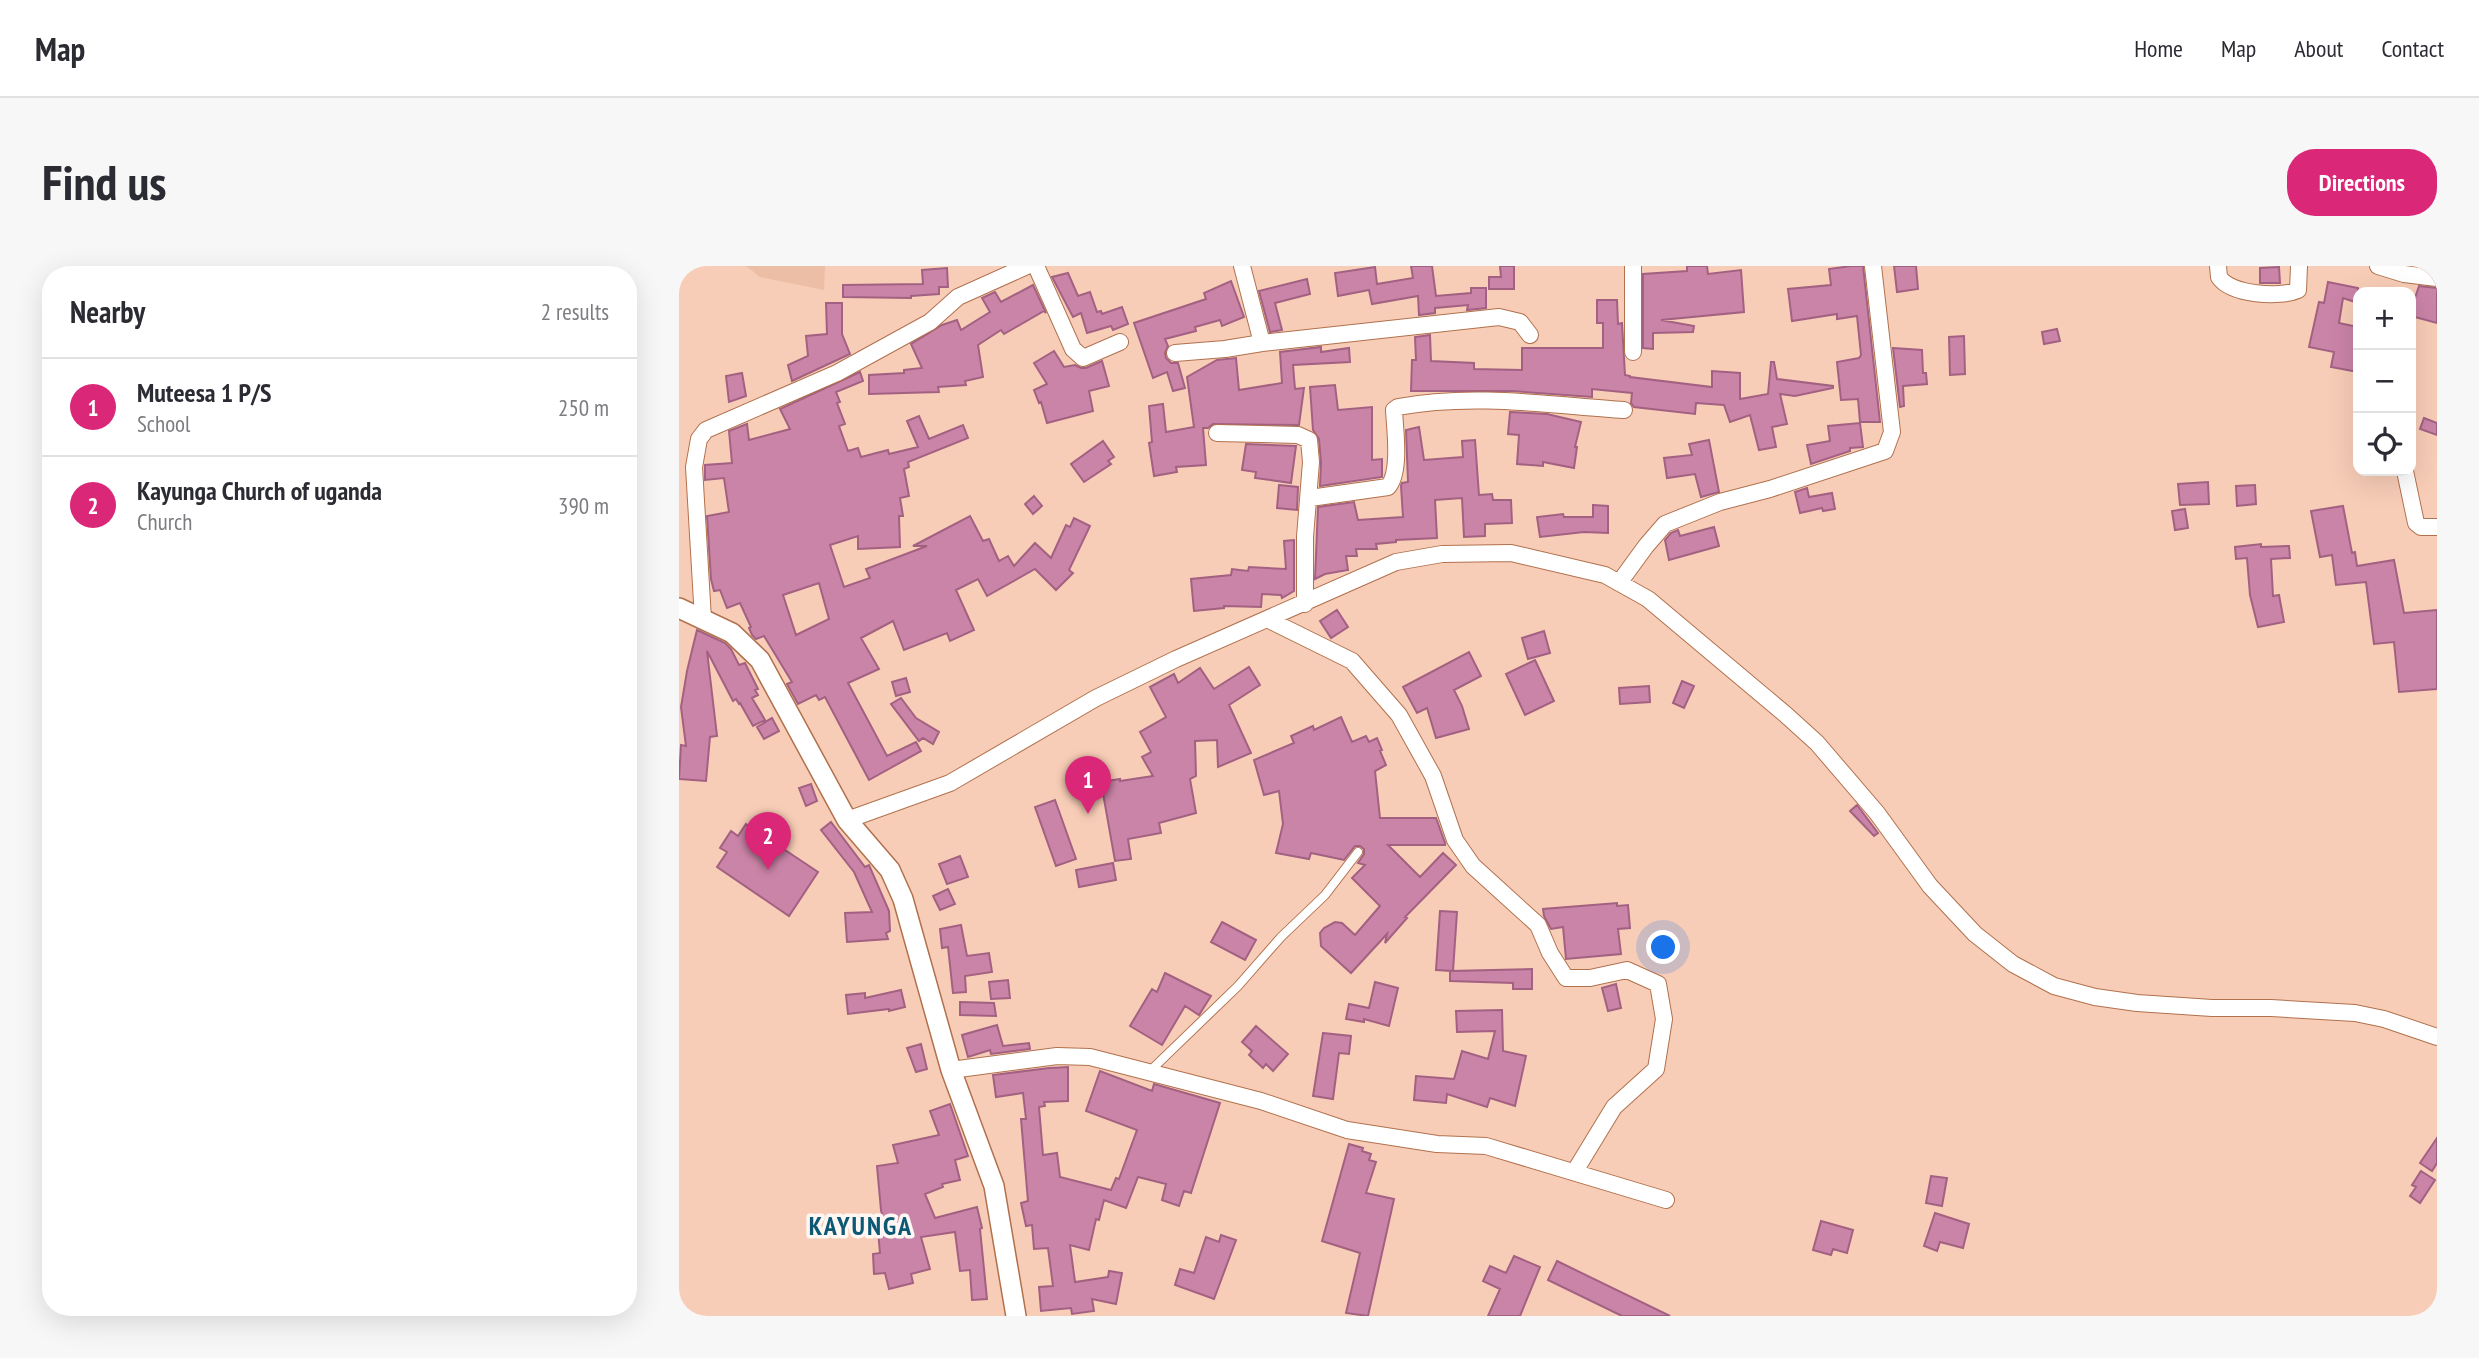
<!DOCTYPE html>
<html lang="en">
<head>
<meta charset="utf-8">
<style>
  :root { --surface:#fff; --page:#f7f7f7; --text:#2b2b33; --muted:#7c7c81; --line:#e1e1e2; --accent:#db2777 }
  body { margin:0; font-family:"PT Sans Narrow",sans-serif; background:var(--page); color:var(--text) }
  .controls { position:absolute; right:21px; top:21px; display:grid; overflow:hidden; border-radius:14px; box-shadow:0 7px 28px #0002 }
  .controls button { width:63px; height:63px; display:grid; place-items:center; padding:0; border:0; border-bottom:2px solid var(--line); background:var(--surface); color:var(--text); font:35px sans-serif }
  .you { position:absolute; left:985px; top:682px; width:24px; height:24px; margin:-18px; border:5px solid #fff; border-radius:50%; background:#1a73e8; box-shadow:0 0 0 10px #1a73e833 }
  .badge { display:grid; place-items:center; width:46px; height:46px; border-radius:50%; background:var(--accent); color:#fff; font-size:23px; font-weight:700 }
  .pin { position:absolute; translate:-50% -58px; filter:drop-shadow(0 2px 4px #0008) }
  .pin::after { content:''; position:absolute; top:37px; width:24px; height:21px; background:inherit; clip-path:polygon(0 0,100% 0,50% 100%) }
  .list { margin:0; padding:0; list-style:none }
  h2 { display:flex; justify-content:space-between; align-items:center; height:91px; margin:0; padding:0 28px; font-size:30px }
  h2 small { font-size:23px; font-weight:400; color:var(--muted) }
  .list li { display:grid; grid-template-columns:46px 1fr auto; gap:21px; align-items:center; box-sizing:border-box; height:98px; padding:0 28px; border-top:2px solid var(--line) }
  .list b { display:block; font-size:26px; white-space:nowrap }
  .list p { margin:0; font-size:23px; white-space:nowrap; color:var(--muted) }
  .list em { font-size:23px; font-style:normal; color:var(--muted) }
  .icon { flex:none; width:38px; height:38px; fill:none; stroke:currentColor; stroke-width:2; stroke-linecap:round; stroke-linejoin:round }
  .map { position:relative; flex:none; width:1758px; height:1050px; overflow:hidden; border-radius:28px }
  header { display:flex; align-items:center; gap:42px; box-sizing:border-box; height:98px; padding:0 35px; background:var(--surface); border-bottom:2px solid var(--line) }
  header strong { font-size:33px }
  nav { display:flex; gap:38px; margin-inline-start:auto; font-size:24px }
  .intro { display:flex; align-items:center; justify-content:space-between; box-sizing:border-box; height:168px; padding:0 42px }
  h1 { margin:0; font-size:49px }
  .button { padding:18px 32px; border-radius:28px; background:var(--accent); color:#fff; font-size:24px; font-weight:700 }
  main { display:flex; gap:42px; padding:0 42px }
  aside { flex:1; background:var(--surface); border-radius:28px; box-shadow:0 7px 28px #0002 }
  .map>svg:first-child { display:block }
  .built { fill:#ecbea6 }
  .building { fill:#ca84a7; stroke:#a36182; stroke-width:2; fill-rule:evenodd }
  .lines { fill:none; stroke-linecap:round; stroke-linejoin:round }
  .service-casing { stroke:#b1714d; stroke-width:10 }
  .minor-casing { stroke:#b1714d; stroke-width:18 }
  .tertiary-casing { stroke:#b1714d; stroke-width:22 }
  .service { stroke:#fff; stroke-width:8 }
  .minor { stroke:#fff; stroke-width:16 }
  .tertiary { stroke:#fff; stroke-width:19 }
  .labels { text-anchor:middle; stroke-width:7; stroke-linejoin:round; paint-order:stroke }
  .district-label { font-size:26px; font-weight:bold; letter-spacing:2px; fill:#0d5873; stroke:#fef7f3 }
</style>
</head>
<body>
<header>
<strong>Map</strong>
<nav><a>Home</a><a>Map</a><a>About</a><a>Contact</a></nav>
</header>
<div class="intro"><h1>Find us</h1><a class="button">Directions</a></div>
<main>
<aside>
<h2>Nearby<small>2 results</small></h2>
<ul class="list">
<li><span class="badge">1</span><div><b>Muteesa 1 P/S</b><p>School</p></div><em>250 m</em></li>
<li><span class="badge">2</span><div><b>Kayunga Church of uganda</b><p>Church</p></div><em>390 m</em></li>
</ul>
</aside>
<div class="map">
<svg width="1758" height="1050" viewBox="0 0 1758 1050">
  <rect width="100%" height="100%" fill="#f8cdb7"/>
  <!-- built -->
  <path class="built" d="M67,0H146L145,24L81,11Z"/>
  <!-- building -->
  <path class="building" d="M732,0H753L757,30L792,27V22H807V42L788,44L789,39L756,42V47L740,49L739,30L693,38L690,24L659,30L656,7L696,1L698,18L734,12Z
    M821,0H835V23H810V11H822Z
    M1008,0H1028L1029,8L1062,4L1065,46L982,54L1015,60L1014,66L974,67V83L964,82V8L1008,5Z
    M1172,0H1184L1201,156H1181L1179,133L1162,134L1158,96L1180,92L1182,89L1178,50L1158,53V48L1113,55L1109,23L1152,19L1150,3Z
    M1215,0H1237L1239,23L1218,26Z
    M1600,1L1601,17H1581V2Z
    M268,2L269,21H260V28L232,30V32L164,31V19L244,18L243,4Z
    M389,7L399,30L411,26L418,46L422,45L423,48L443,41L449,58L434,64L432,60L408,67L402,47L394,51L373,11Z
    M628,13L631,28L596,37L603,64L591,66L580,25Z
    M552,15L565,51L543,60L541,54L516,61L517,65L486,73L489,80L486,87L487,92L492,97H499L506,122L494,125L488,106L474,112L455,57L527,33L525,27Z
    M1649,16L1679,22V37L1664,32L1660,57L1679,61V106L1652,101L1655,86L1630,81L1640,36L1645,37Z
    M354,19L367,47L365,45L325,68L322,64L299,79L304,111L286,115L287,119L259,121L260,126L190,128V109L225,107V104L243,102L232,78L263,59L278,54L282,64L311,46L303,32L316,26L322,36Z
    M1740,20L1758,22V57L1732,50V38H1734Z
    M918,34H938L939,58L943,57L946,109L951,110V111L1033,121V105L1061,107V133L1089,128L1092,96H1095L1098,113L1154,120V122L1116,130L1101,128L1108,158L1093,161L1097,181L1080,184L1071,149L1051,156L1045,139L1017,137L1016,148L955,141L952,137L953,127L913,123V131L832,125H732L733,94H737L736,71L751,69L752,95L795,97V103L843,104V82H924V57H918Z
    M147,37H163V68L171,88L113,115L109,99L129,90L127,70L148,68Z
    M1378,63L1381,75L1365,78L1363,66Z
    M1285,70L1286,108L1271,109L1270,71Z
    M642,81V86L670,82L671,96L614,99L616,123L625,122L620,159L534,158L529,162H524L527,199L497,201L498,206L475,210L470,177L473,176L470,140L484,138L487,166L515,161L508,111L538,94L557,92L560,124L603,117L601,86Z
    M1214,82L1243,84L1244,107H1247L1248,118L1224,120L1225,140L1221,141Z
    M375,85L385,101L396,99L402,102H407L423,95L430,120L410,125L414,145L368,157L362,136L360,137L355,124L368,118L355,97Z
    M181,106L184,115L157,126L161,136L158,137L166,158L160,160L169,185L179,182L182,191L209,184L210,188L239,181L228,155L240,150L250,173L284,159L289,172L229,196L230,201L225,203L230,230L221,232L224,250H220L221,281L179,283V270L151,279L165,321L191,312L187,303L248,280H234L291,250L304,275L310,273L320,295L329,290L335,300L356,277L372,292L387,259L391,261L395,252L411,260L390,304L394,307L377,324L356,303L308,330L299,313L277,324L295,364L271,375L268,367L225,384L214,355L182,372L200,403L169,417L208,490L237,476L242,485L190,514L146,431L140,434L137,429L119,438L108,418L113,416L85,370L77,373L73,369L70,362L72,361L61,337L48,342L41,324L35,325L32,313L28,250L50,246L45,212L26,214V199L53,197L50,165L68,158L70,174L111,163L101,143ZM140,317L150,353L117,369L104,329Z
    M63,107L67,130L50,136L47,110Z
    M656,119L659,144L693,141V194L703,193V211L641,220L642,197L640,173L634,164L631,121Z
    M831,146L868,148L902,156L896,181H898L895,202L864,196V200L838,198L840,169L829,168Z
    M1745,152L1758,157V169L1741,163Z
    M1181,157L1184,181L1171,182V185L1132,198L1128,179L1151,175L1149,160Z
    M740,161L745,194L784,191L783,175L796,174L800,229L813,228L814,234H832L833,257L806,258V270L785,271L783,232L756,234L758,272L717,274V276L697,278L698,283H677L678,290H667L669,304L646,308L636,313L639,241L675,236L679,254L724,251L722,220L723,217L729,216L727,164Z
    M1030,174L1040,226L1022,231L1016,208L988,212L985,192L1013,189L1010,178Z
    M424,175L435,191L429,195L432,198L405,216L392,198Z
    M567,178L617,180L612,217L576,212L577,206L563,204Z
    M1529,216L1530,238L1501,239L1499,218Z
    M600,219L619,221L618,244L598,242Z
    M1576,219L1577,238L1558,240L1557,220Z
    M1128,222L1130,231L1153,227L1156,243L1144,245L1143,242L1121,247L1116,226Z
    M355,230L363,240L354,248L346,238Z
    M914,239L929,240V267L905,266L861,271L858,251L884,248L885,251H914Z
    M1664,240L1673,287L1676,286L1678,300L1715,294L1725,347L1758,344V423L1720,426L1715,376L1695,378L1687,316L1657,319L1653,289L1641,291L1632,245Z
    M1506,243L1509,262L1496,264L1493,245Z
    M1035,261L1040,280L990,294L986,274L992,267L999,264L1001,270Z
    M615,274V325L603,332L602,329L583,328L582,341L545,340V342L515,345L512,313L552,309L553,303L569,305L570,301L607,303L605,275Z
    M1582,278V281L1610,280L1611,292L1592,293L1594,330L1600,329L1605,356L1579,361L1571,329L1568,292L1557,293L1556,281Z
    M658,344L669,361L652,372L641,355Z
    M18,364L46,377L52,383L60,399L66,397L79,423L76,424L79,429L73,432L86,454L74,460L61,437L60,438L57,433L54,435L28,385L38,470L31,471L27,515L0,513L2,479L7,480L2,441L8,405Z
    M865,365L871,387L849,393L843,372Z
    M790,386L802,410L775,424L783,440L790,463L757,472L748,442L738,447L724,421Z
    M856,394L875,435L846,449L827,408Z
    M570,401L581,419L550,439L572,487L539,501L538,474L516,475L517,510L511,513L517,547L480,557L482,567L449,573L452,593L436,595L422,516L441,513V515L474,510L463,491L472,486L461,466L487,451L471,421L495,408L499,417L521,402L535,423Z
    M227,412L231,426L217,430L213,416Z
    M1003,415L1015,420L1005,442L994,437Z
    M970,420L971,436L941,438L940,422Z
    M222,432L237,452L260,466L254,478L244,472L240,475L212,438Z
    M662,451L673,476L687,470L690,476L698,472L703,484L701,485L707,499L696,505L701,552H757L766,577V579H709L741,611L764,587L777,599L726,651L728,652L706,677L708,668L672,707L642,680L641,667L645,662L656,656L663,657L676,669L701,640L673,612L686,599L679,597L685,588V583L681,580H676L665,594L632,587L630,593L597,587L604,558L600,525L585,529L575,494L615,477L612,470L634,460L635,464Z
    M93,452L100,465L85,473L78,461Z
    M132,518L138,535L127,540L120,522Z
    M376,534L397,593L377,600L356,541Z
    M1178,539L1199,567L1195,570L1171,545Z
    M152,556L186,601L190,599L210,645L211,665L207,667L209,673L168,676L166,647L193,646L175,606L142,564Z
    M67,558L139,606L110,650L38,601L48,586L41,582L52,565L59,570Z
    M281,590L289,611L268,618L260,598Z
    M434,597L437,614L400,621L397,604Z
    M269,623L276,638L261,644L254,630Z
    M938,637V640L949,639L951,662L939,663L942,688L887,693L884,661L872,663L865,650L864,643Z
    M761,645L778,646L774,705L757,704Z
    M543,656L577,674L566,694L532,676Z
    M282,659L288,690L310,687L313,706L286,710L287,726L274,727L269,681L263,682L261,663Z
    M853,703V723H834V717L771,715V705Z
    M486,707L532,730L520,749L506,740L483,779L451,760L473,723L478,726Z
    M329,714L331,732L312,733L310,716Z
    M696,716L719,722L710,760L685,753V756L667,753L670,738L690,742Z
    M937,718L942,742L929,745L923,722Z
    M222,724L226,741L210,745V743L169,748L167,729L186,727V732Z
    M281,736L315,737L317,750L281,749Z
    M823,744L824,785L847,790L836,840L811,832L808,841L768,828L767,837L735,834L737,810L775,813L783,785L809,793L816,765L778,766L777,745Z
    M318,759L324,780L350,777L351,783L312,788L311,784L289,791L283,769Z
    M577,760L609,788L594,805L587,798L584,802L570,789L573,785L563,776Z
    M644,767L672,770L670,788L660,787L654,833L634,830Z
    M242,778L248,803L237,806L228,782Z
    M389,801V835L365,836L366,840L360,841L364,889L378,887L381,911L432,924L437,912L440,913L458,864L407,845L421,805L473,825L475,818L541,837L512,927L505,925L500,940L483,934L487,918L459,911L447,942L425,934L420,954L417,953L410,984L391,979L396,1016L429,1011L430,1005L443,1007L437,1038L413,1033L415,1045L393,1048L392,1042L362,1045L360,1021L374,1020L369,982L355,983L353,959L347,960L342,937L349,935L342,853H347L344,827L317,831L314,809L370,802Z
    M271,838L289,890L276,894L281,914L263,918L264,921L246,928L256,952L298,941L303,962L301,963L308,1033L293,1034L291,1004L281,1005L276,966L242,971L251,1003L232,1008L234,1017L210,1023L206,1007L195,1008L194,988L201,987L199,965H207L202,944L198,900L219,897L214,879L260,869L251,845Z
    M1758,872V897L1753,905L1741,897Z
    M670,878L684,882L683,885L692,888L690,894L697,896L687,927L715,933L689,1050L667,1047L681,987L643,975Z
    M1742,905L1756,914L1741,937L1731,930L1737,921L1733,919Z
    M1252,910L1268,912L1263,940L1247,937Z
    M1256,947L1290,958L1284,982L1261,976L1258,985L1245,980Z
    M1142,955L1174,964L1168,987L1154,983L1152,989L1134,984Z
    M542,969L557,974L535,1033L496,1019L501,1003L515,1007L527,971L540,976Z
    M835,990L861,1001L841,1050H809L821,1023L804,1015L811,1000L827,1007Z
    M878,995L991,1050H943L869,1014Z"/>
  <g class="lines">
    <defs>
      <path id="service" d="M470,806L559,720L602,671L646,629L679,586"/>
      <path id="minor" d="M357,0L394,83L404,92L441,76
        M563,0L583,77L820,51L841,56L851,69
        M1539,0L1540,11C1552,29 1601,32 1619,24L1620,0
        M1699,0L1725,8L1758,12
        M954,86V0
        M496,87L546,83L583,77
        M538,167L619,169L630,174L632,196L626,271V338
        M1726,205L1737,257L1742,261H1758
        M631,232L709,221C722,206 716,164 715,144L719,141C794,127 870,139 945,144
        M940,317L967,280L986,258L1041,236L1091,223L1206,185L1213,166L1194,0
        M24,353L15,201L20,173L27,164L158,107L251,56L279,31L348,0
        M590,354L673,395L720,449L754,510L776,574L794,600L859,659L871,687L887,712H911L948,704L979,718L985,753L977,803L935,841L896,905
        M168,554L271,517L417,432L497,393L717,296L763,288L832,287L926,309L969,333L1106,448L1138,477L1198,547L1251,620L1296,668L1334,698L1375,720L1416,731L1458,737L1533,742H1592L1676,747L1705,753L1758,771
        M272,804L378,790L411,791L582,835L668,864L758,878L807,880L987,934"/>
      <path id="tertiary" d="M0,342L53,367L81,394L168,554L211,604L224,633L272,804L315,920L337,1050"/>
    </defs>
    <!-- service casing -->
    <use href="#service" class="service-casing"/>
    <!-- minor casing -->
    <use href="#minor" class="minor-casing"/>
    <!-- tertiary casing -->
    <use href="#tertiary" class="tertiary-casing"/>
    <!-- service -->
    <use href="#service" class="service"/>
    <!-- minor -->
    <use href="#minor" class="minor"/>
    <!-- tertiary -->
    <use href="#tertiary" class="tertiary"/>
  </g>
  <g class="labels">
    <!-- district labels -->
    <g class="district-label">
      <text x="182" y="969">KAYUNGA</text>
    </g>
  </g>
</svg>
<div class="controls">
<button>+</button>
<button>−</button>
<button><svg class="icon" aria-label="locate" viewBox="0 0 24 24"><circle cx="12" cy="12" r="6"/><path d="M12 2v4M12 18v4M2 12h4M18 12h4"/></svg></button>
</div>
<div class="you"></div>
<div class="pin badge" style="left:409px;top:548px">1</div>
<div class="pin badge" style="left:89px;top:604px">2</div>
</div>
</main>
</body>
</html>
